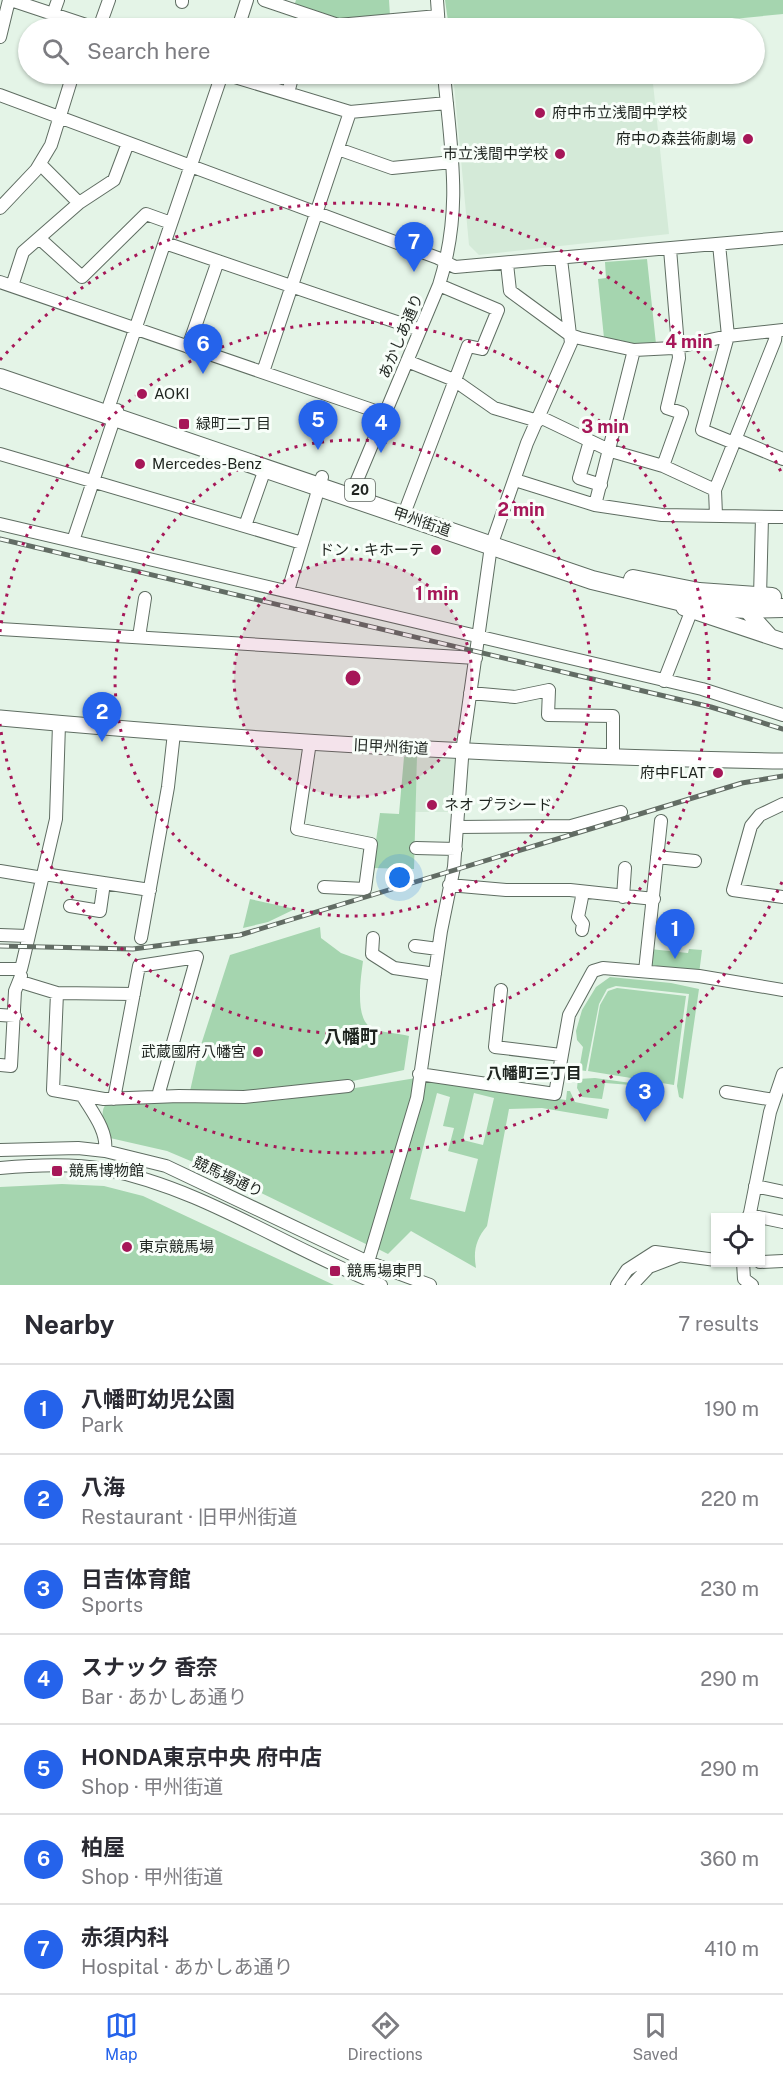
<!DOCTYPE html>
<html lang="en">
<head>
<meta charset="utf-8">
<style>
  :root { --surface:#fff; --page:#f7f7f7; --text:#2b2b33; --muted:#7c7c81; --line:#e1e1e2; --accent:#2563eb }
  body { margin:0; font-family:"Public Sans","Noto Sans JP",sans-serif; background:var(--page); color:var(--text) }
  .controls { position:absolute; right:18px; bottom:18px; display:grid; overflow:hidden; border-radius:0px; box-shadow:0 2px 4px #0004 }
  .controls button { width:54px; height:54px; display:grid; place-items:center; padding:0; border:0; border-bottom:2px solid var(--line); background:var(--surface); color:var(--text); font:30px sans-serif }
  .you { position:absolute; left:400px; top:878px; width:21px; height:21px; margin:-15px; border:4px solid #fff; border-radius:50%; background:#1a73e8; box-shadow:0 0 0 9px #1a73e833 }
  .badge { display:grid; place-items:center; width:39px; height:39px; border-radius:50%; background:var(--accent); color:#fff; font-size:20px; font-weight:700 }
  .pin { position:absolute; translate:-50% -50px; filter:drop-shadow(0 2px 3px #0008) }
  .pin::after { content:''; position:absolute; top:32px; width:21px; height:18px; background:inherit; clip-path:polygon(0 0,100% 0,50% 100%) }
  .list { margin:0; padding:0; list-style:none }
  h2 { display:flex; justify-content:space-between; align-items:center; height:78px; margin:0; padding:0 24px; font-size:26px }
  h2 small { font-size:20px; font-weight:400; color:var(--muted) }
  .list li { display:grid; grid-template-columns:39px 1fr auto; gap:18px; align-items:center; box-sizing:border-box; height:90px; padding:0 24px; border-top:2px solid var(--line) }
  .list b { display:block; font-size:22px; white-space:nowrap }
  .list p { margin:0; font-size:20px; white-space:nowrap; color:var(--muted) }
  .list em { font-size:20px; font-style:normal; color:var(--muted) }
  .icon { flex:none; width:33px; height:33px; fill:none; stroke:currentColor; stroke-width:2; stroke-linecap:round; stroke-linejoin:round }
  .map { position:relative; flex:none; width:783px; height:1285px; overflow:hidden }
  .search { position:absolute; background:var(--surface); box-shadow:0 2px 4px #0004; left:18px; right:18px; top:18px; height:66px; display:flex; align-items:center; gap:15px; box-sizing:border-box; padding:0 21px; border-radius:33px; color:var(--muted); font-size:22px }
  .sheet { height:708px; background:var(--surface) }
  nav { display:flex; justify-content:space-around; align-items:center; box-sizing:border-box; height:84px; border-top:2px solid var(--line); background:var(--surface); font-size:16px; color:var(--muted) }
  nav a { display:grid; justify-items:center; gap:3px }
  nav .on { color:var(--accent) }
  .map>svg:first-child { display:block }
  .built { fill:#d4ead8 }
  .green { fill:#a5d5af; fill-rule:evenodd }
  .lines { fill:none; stroke-linecap:round; stroke-linejoin:round }
  .minor-casing { stroke:#5f6d62; stroke-width:14 }
  .major-casing { stroke:#5f6d62; stroke-width:17 }
  .highway-casing { stroke:#5f6d62; stroke-width:20 }
  .minor { stroke:#fff; stroke-width:12 }
  .major { stroke:#fff; stroke-width:15 }
  .highway { stroke:#fff; stroke-width:18 }
  .rail-casing { stroke:#626c64; stroke-width:5 }
  .rail { stroke:#f8fef9; stroke-width:3; stroke-dasharray:9; stroke-linecap:butt }
  .ring { fill:none; stroke:#a61758; stroke-width:3; stroke-dasharray:3 6 }
  .poi-dot { fill:#a61758; stroke:#f8fef9; stroke-width:2 }
  .labels { text-anchor:middle; stroke-width:6; stroke-linejoin:round; paint-order:stroke }
  .shield { fill:#f8fef9; stroke:#5f6560; stroke-width:1.5 }
  .shield-label { font-size:14px; font-weight:bold; fill:#1e241f }
  .poi-label { font-size:15px; fill:#1e241f; stroke:#f8fef9; text-anchor:start }
  .street-label { font-size:15px; fill:#1e241f; stroke:#f8fef9 }
  .neighbourhood-label { font-size:16px; font-weight:bold; fill:#1e241f; stroke:#f8fef9 }
  .quarter-label { font-size:18px; font-weight:bold; fill:#1e241f; stroke:#f8fef9 }
  .centre { fill:#a61758; stroke:#f8fef9; stroke-width:3 }
  .ring-label { font-size:18px; text-anchor:middle; font-weight:bold; fill:#a61758; stroke:#f8fef9; stroke-width:6; stroke-linejoin:round; paint-order:stroke }
</style>
</head>
<body>
<div class="map">
<svg width="783" height="1285" viewBox="0 0 783 1285">
  <rect width="100%" height="100%" fill="#e4f4e7"/>
  <!-- built -->
  <path class="built" d="M453,74H652L669,234L479,255L469,245Z
    M417,757L456,759L453,812H415Z"/>
  <!-- green -->
  <path class="green" d="M296,0H389L390,16L339,21L294,6Z
    M445,0H783V14L642,28H449Z
    M647,259L656,344L637,346L604,338L598,279L606,278L605,262Z
    M404,757H417L414,869L372,868L380,813L399,814Z
    M250,899L295,909L268,922L243,928Z
    M320,927L321,938L341,953L363,961C361,977 354,1020 372,1028C382,1033 398,1033 409,1036L404,1070L348,1082L244,1094L190,1091L199,1051L230,955Z
    M650,949L688,953L689,949L702,950L699,974L651,968Z
    M610,977L671,983L699,989L683,1099L679,1097L677,1086L689,994L616,986L607,989L599,1004L586,1071L579,1070L583,1047L577,1040L576,1031L582,1010L596,987Z
    M617,988L686,996L674,1085L588,1071L600,1005L608,991Z
    M416,1078L414,1100L372,1247L226,1176L167,1151L110,1138C106,1127 98,1114 106,1104L282,1100Z
    M595,1078L631,1083V1085L605,1083L602,1099L582,1097L577,1088L578,1079Z
    M425,1080L566,1100L567,1091H570L575,1102L609,1109L607,1119L542,1108L509,1109L487,1226C476,1239 473,1251 476,1268L411,1231L388,1254L376,1248ZM437,1093L450,1097L443,1126L454,1128L448,1151L478,1159L465,1212L410,1199ZM474,1093L494,1098L483,1145L463,1140Z
    M62,1184L104,1186L143,1196L334,1285H0V1187Z"/>
  <g class="lines">
    <defs>
      <path id="minor" d="M11,0L95,28
        M264,0L338,25L438,16
        M437,0L439,28
        M182,2V0
        M53,14L58,0
        M99,28L109,0
        M238,28L247,0
        M302,28L307,15
        M0,37L9,0
        M225,74L350,112L447,103
        M288,93L293,74
        M0,95L438,258L455,267L783,238
        M338,149L392,168L452,162
        M40,164L79,203
        M0,208L36,170L51,145L73,74
        M39,238L82,277L146,214L171,223
        M165,243L420,330
        M719,244L728,336L702,430L734,443
        M507,264L510,291L570,335L579,338L634,350L673,348L728,336L783,330
        M0,282L384,414
        M12,286L23,252L79,203L114,180L128,143
        M188,347L218,261
        M407,361L454,380L494,408L538,421
        M263,372L350,112
        M109,406L222,74
        M540,417L611,451L663,466L715,490
        M735,439L783,459
        M590,441L579,478L601,485
        M0,454L302,543
        M663,466L682,413L667,408L679,358L670,249
        M515,480L595,505L662,515L783,517
        M350,497L439,285C463,209 451,151 444,74
        M595,505L634,350
        M407,506L468,346L482,349L498,310L439,285
        M716,515L715,490L775,340L776,331
        M0,524L702,689L783,715
        M245,526L265,469
        M73,541L117,410
        M288,591L322,477
        M760,597L762,517
        M0,629L476,658
        M139,637L145,598
        M664,681L691,612
        M470,693L515,697L549,690L548,715L613,716V757
        M310,742L297,829L371,844L365,889L324,887
        M783,804L760,815L751,826L733,890L783,897
        M458,827L571,826L621,812
        M416,848L456,849
        M657,857L695,861
        M0,871L43,878
        M44,874L150,890
        M449,885L506,890H570L654,899
        M623,897L625,868
        M70,906L100,911L104,883
        M582,930L583,924L578,917L583,892
        M0,935L27,936
        M141,938L168,787L174,733
        M373,938L372,954L394,968L435,974
        M415,946L438,949
        M0,969H21L23,961L56,819L59,724
        M645,971L661,821
        M21,982L57,993L134,994
        M501,990L495,1047L561,1055
        M57,993L53,1090L104,1099L179,1096L244,1097L348,1086
        M0,1015L15,1016
        M0,1065L11,1066L15,991L21,976
        M419,1074L555,1094L569,1015L593,971L603,968L699,976L783,990
        M726,1092L774,1100
        M82,1095C92,1112 108,1131 105,1151
        M114,1099L139,966L197,957L158,1096
        M0,1150L78,1148L105,1151L166,1166L368,1262L430,1285
        M0,1168C34,1165 71,1163 104,1169C203,1188 288,1249 381,1285
        M755,1186L783,1192
        M749,1215L783,1222
        M749,1218L770,1112L783,1074
        M368,1262L417,1098L441,931L454,867L463,745L491,546L527,443L571,343L561,259
        M743,1262L744,1279L752,1285
        M760,1262L783,1261
        M617,1285L627,1270L655,1252L716,1260
        M632,1285L649,1267L678,1256"/>
      <path id="major" d="M740,603L770,636
        M684,608L783,641
        M0,718C260,742 522,757 783,761"/>
      <path id="highway" d="M0,378L592,580L699,606L747,609L783,608
        M633,579L699,592L772,597"/>
    </defs>
    <!-- minor casing -->
    <use href="#minor" class="minor-casing"/>
    <!-- major casing -->
    <use href="#major" class="major-casing"/>
    <!-- highway casing -->
    <use href="#highway" class="highway-casing"/>
    <!-- minor -->
    <use href="#minor" class="minor"/>
    <!-- major -->
    <use href="#major" class="major"/>
    <!-- highway -->
    <use href="#highway" class="highway"/>
    <defs>
      <path id="rail" d="M0,539L711,707L783,729
        M0,946L133,949L240,935L742,783L783,776"/>
    </defs>
    <!-- rail casing -->
    <use href="#rail" class="rail-casing"/>
    <!-- rail -->
    <use href="#rail" class="rail"/>
  </g>
  <!-- distance rings -->
  <circle cx="353" cy="678" r="119" fill="#a61758" fill-opacity=".12"/>
  <g class="ring">
    <circle cx="353" cy="678" r="119"/>
    <circle cx="353" cy="678" r="238"/>
    <path d="M0 632A356 356 0 1 1 0 724"/>
    <path d="M782 882A475 475 0 0 1 0 996M0 360A475 475 0 0 1 782 474"/>
  </g>
  <!-- markers -->
  <g class="poi-dot">
    <circle cx="540" cy="113" r="6"/>
    <circle cx="748" cy="139" r="6"/>
    <circle cx="560" cy="154" r="6"/>
    <circle cx="142" cy="394" r="6"/>
    <rect x="178" y="418" width="12" height="12" rx="3"/>
    <circle cx="140" cy="464" r="6"/>
    <circle cx="436" cy="550" r="6"/>
    <circle cx="718" cy="773" r="6"/>
    <circle cx="432" cy="805" r="6"/>
    <circle cx="258" cy="1052" r="6"/>
    <rect x="51" y="1165" width="12" height="12" rx="3"/>
    <circle cx="127" cy="1247" r="6"/>
    <rect x="329" y="1265" width="12" height="12" rx="3"/>
  </g>
  <g class="labels">
    <!-- shield labels -->
    <rect class="shield" x="345" y="479" width="30" height="22" rx="4.5"/>
    <g class="shield-label">
      <text x="360" y="495">20</text>
    </g>
    <!-- poi labels -->
    <g class="poi-label">
      <text x="552" y="118">府中市立浅間中学校</text>
      <text x="736" y="144" text-anchor="end">府中の森芸術劇場</text>
      <text x="548" y="159" text-anchor="end">市立浅間中学校</text>
      <text x="154" y="399">AOKI</text>
      <text x="196" y="429">緑町二丁目</text>
      <text x="152" y="469">Mercedes-Benz</text>
      <text x="424" y="555" text-anchor="end">ドン・キホーテ</text>
      <text x="706" y="778" text-anchor="end">府中FLAT</text>
      <text x="444" y="810">ネオ プラシード</text>
      <text x="246" y="1057" text-anchor="end">武蔵國府八幡宮</text>
      <text x="69" y="1176">競馬博物館</text>
      <text x="139" y="1252">東京競馬場</text>
      <text x="347" y="1276">競馬場東門</text>
    </g>
    <!-- street labels -->
    <g class="street-label">
      <text transform="translate(401 336) rotate(-67)" y="5">あかしあ通り</text>
      <text transform="translate(422 522) rotate(19)" y="5">甲州街道</text>
      <text transform="translate(391 747) rotate(3)" y="5">旧甲州街道</text>
      <text transform="translate(228 1177) rotate(25)" y="5">競馬場通り</text>
    </g>
    <!-- neighbourhood labels -->
    <g class="neighbourhood-label">
      <text x="534" y="1079">八幡町三丁目</text>
    </g>
    <!-- quarter labels -->
    <g class="quarter-label">
      <text x="351" y="1043">八幡町</text>
    </g>
  </g>
  <circle cx="353" cy="678" r="9" class="centre"/>
  <g class="ring-label">
    <text x="689" y="348">4 min</text>
    <text x="605" y="433">3 min</text>
    <text x="521" y="516">2 min</text>
    <text x="437" y="600">1 min</text>
  </g>
</svg>
<div class="controls">
<button><svg class="icon" aria-label="locate" viewBox="0 0 24 24"><circle cx="12" cy="12" r="6"/><path d="M12 2v4M12 18v4M2 12h4M18 12h4"/></svg></button>
</div>
<div class="you"></div>
<div class="pin badge" style="left:675px;top:959px">1</div>
<div class="pin badge" style="left:102px;top:742px">2</div>
<div class="pin badge" style="left:645px;top:1122px">3</div>
<div class="pin badge" style="left:381px;top:453px">4</div>
<div class="pin badge" style="left:318px;top:450px">5</div>
<div class="pin badge" style="left:203px;top:374px">6</div>
<div class="pin badge" style="left:414px;top:272px">7</div>
<div class="search"><svg class="icon" aria-label="search" viewBox="0 0 24 24"><circle cx="10" cy="10" r="6"/><path d="M15 15l6 6"/></svg>Search here</div>
</div>
<section class="sheet">
<h2>Nearby<small>7 results</small></h2>
<ul class="list">
<li><span class="badge">1</span><div><b>八幡町幼児公園</b><p>Park</p></div><em>190 m</em></li>
<li><span class="badge">2</span><div><b>八海</b><p>Restaurant · 旧甲州街道</p></div><em>220 m</em></li>
<li><span class="badge">3</span><div><b>日吉体育館</b><p>Sports</p></div><em>230 m</em></li>
<li><span class="badge">4</span><div><b>スナック 香奈</b><p>Bar · あかしあ通り</p></div><em>290 m</em></li>
<li><span class="badge">5</span><div><b>HONDA東京中央 府中店</b><p>Shop · 甲州街道</p></div><em>290 m</em></li>
<li><span class="badge">6</span><div><b>柏屋</b><p>Shop · 甲州街道</p></div><em>360 m</em></li>
<li><span class="badge">7</span><div><b>赤須内科</b><p>Hospital · あかしあ通り</p></div><em>410 m</em></li>
</ul>
</section>
<nav>
<a class="on"><svg class="icon" aria-label="map" viewBox="0 0 24 24"><path d="M3 6l6-2 6 2 6-2v14l-6 2-6-2-6 2zM9 4v14M15 6v14"/></svg>Map</a>
<a><svg class="icon" aria-label="directions" viewBox="0 0 24 24"><path d="M12 3l9 9-9 9-9-9zM9 14v-3h6M13 9l2 2-2 2"/></svg>Directions</a>
<a><svg class="icon" aria-label="saved" viewBox="0 0 24 24"><path d="M7 4h10v16l-5-4-5 4z"/></svg>Saved</a>
</nav>
</body>
</html>
